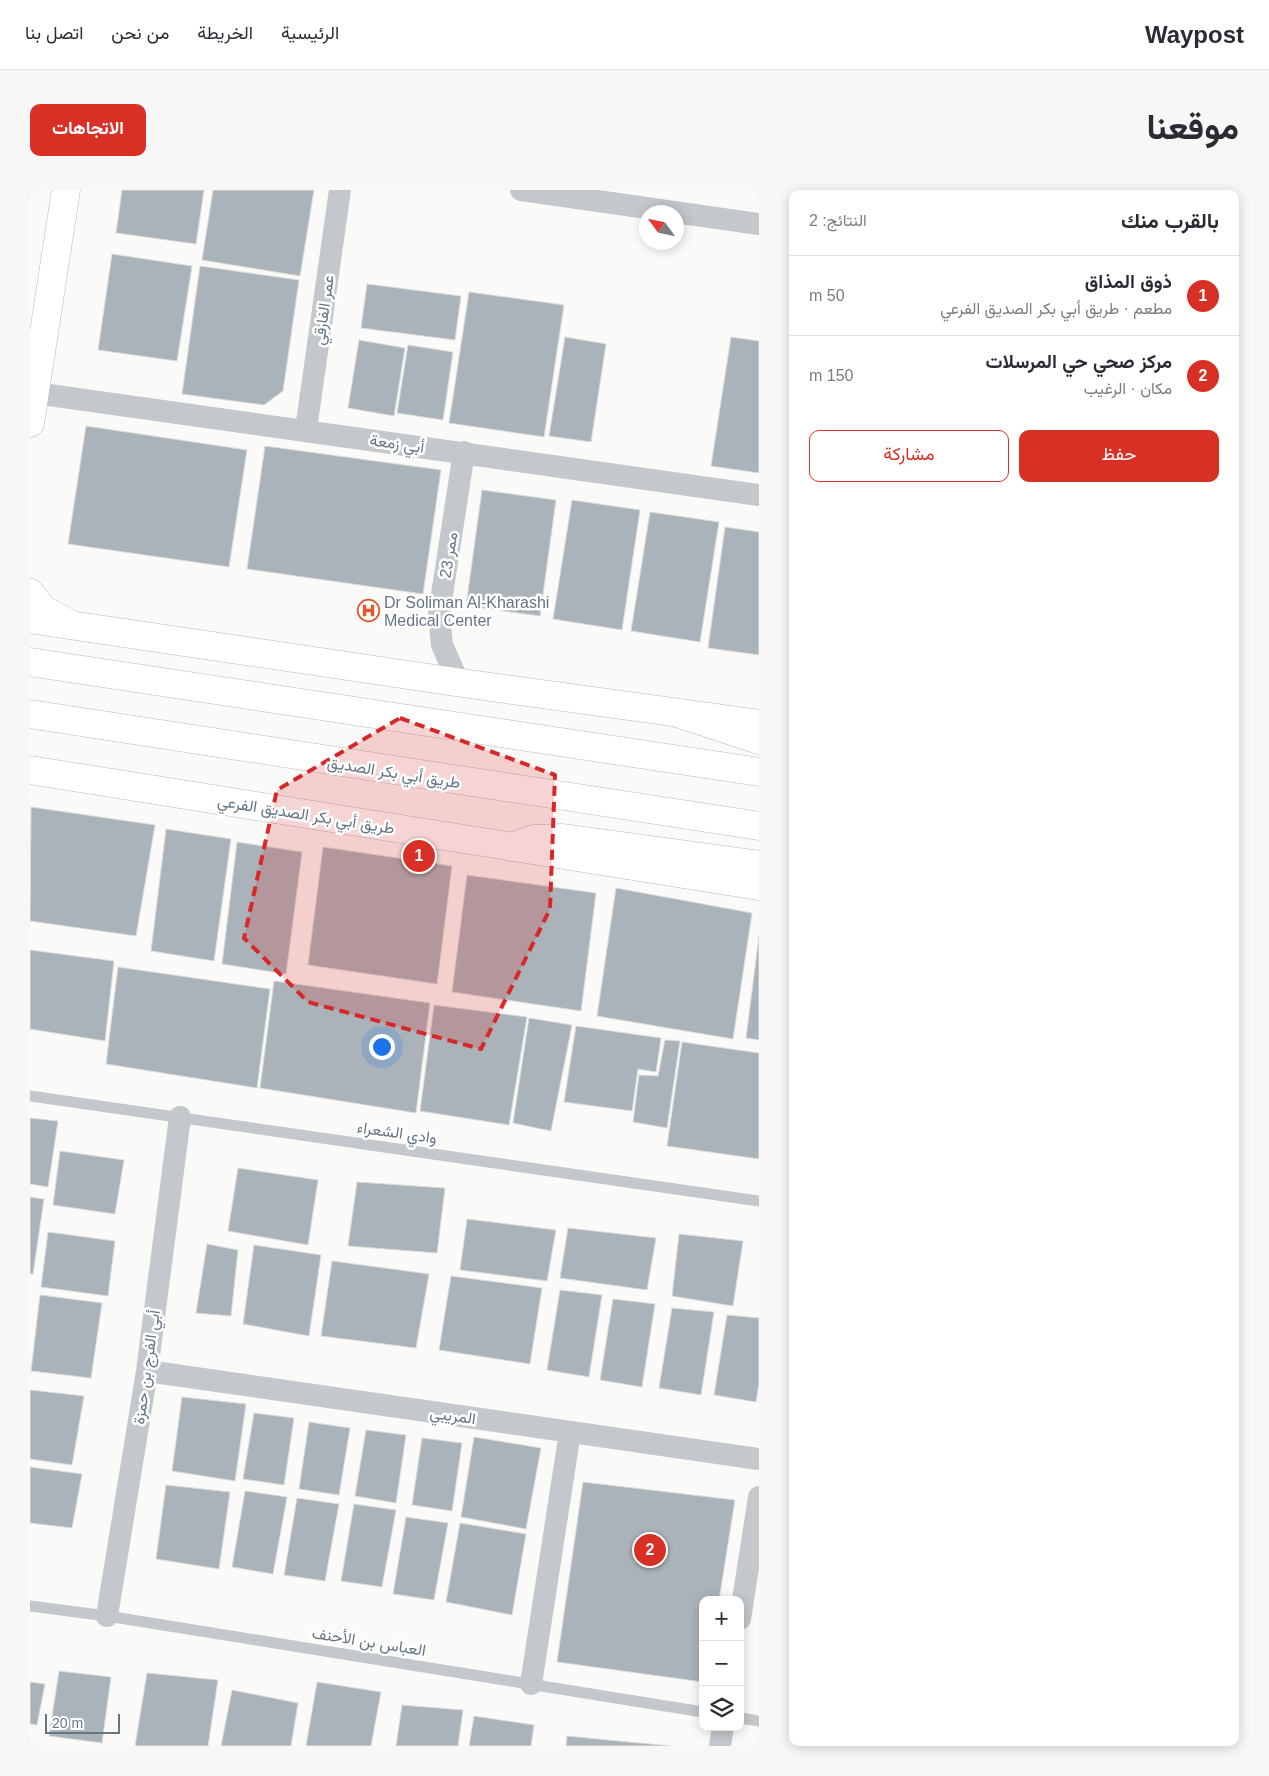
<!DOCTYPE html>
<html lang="ar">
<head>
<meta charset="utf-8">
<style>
  :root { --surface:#fff; --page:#f7f7f7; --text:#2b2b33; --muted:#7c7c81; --line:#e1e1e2; --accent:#d93025 }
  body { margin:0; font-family:Helvetica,Vazirmatn,sans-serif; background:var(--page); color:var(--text); direction:rtl }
  .controls { position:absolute; right:15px; bottom:15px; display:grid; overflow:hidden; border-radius:10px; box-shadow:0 2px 12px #0003 }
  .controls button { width:45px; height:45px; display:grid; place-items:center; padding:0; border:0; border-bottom:1px solid var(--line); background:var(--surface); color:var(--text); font:25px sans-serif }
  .compass { position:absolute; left:609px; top:15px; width:45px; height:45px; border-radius:50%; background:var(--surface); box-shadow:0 2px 12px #0003; rotate:303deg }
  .scale { position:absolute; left:15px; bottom:12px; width:75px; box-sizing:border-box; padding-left:5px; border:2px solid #657683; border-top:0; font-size:14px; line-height:18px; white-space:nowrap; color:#657683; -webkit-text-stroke:4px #fff; paint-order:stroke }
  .you { position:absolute; left:351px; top:856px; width:18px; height:18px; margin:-12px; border:4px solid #fff; border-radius:50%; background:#1a73e8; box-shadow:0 0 0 8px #1a73e833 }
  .badge { display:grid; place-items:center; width:32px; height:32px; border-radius:50%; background:var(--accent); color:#fff; font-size:16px; font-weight:700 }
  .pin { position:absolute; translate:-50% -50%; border:2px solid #fff; box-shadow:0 1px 5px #0006 }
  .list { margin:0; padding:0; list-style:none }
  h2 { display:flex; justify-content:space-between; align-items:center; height:65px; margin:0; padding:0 20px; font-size:21px }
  h2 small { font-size:16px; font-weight:400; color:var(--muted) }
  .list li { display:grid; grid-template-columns:32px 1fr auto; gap:15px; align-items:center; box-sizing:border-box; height:80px; padding:0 20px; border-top:1px solid var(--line) }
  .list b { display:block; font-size:19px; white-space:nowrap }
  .list p { margin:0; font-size:16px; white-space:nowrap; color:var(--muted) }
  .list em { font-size:16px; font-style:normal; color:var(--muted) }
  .actions { display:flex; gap:10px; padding:15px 20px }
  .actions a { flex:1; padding:11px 0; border:1px solid var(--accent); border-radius:10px; text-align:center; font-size:18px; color:var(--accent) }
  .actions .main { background:var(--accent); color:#fff }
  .icon { flex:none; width:28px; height:28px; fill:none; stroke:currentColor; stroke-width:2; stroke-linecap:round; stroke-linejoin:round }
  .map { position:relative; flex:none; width:729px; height:1556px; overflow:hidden; direction:ltr; border-radius:10px }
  header { display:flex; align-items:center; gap:30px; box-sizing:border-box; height:70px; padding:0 25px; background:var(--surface); border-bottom:1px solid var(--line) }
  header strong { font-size:24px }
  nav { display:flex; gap:28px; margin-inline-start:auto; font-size:18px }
  .intro { display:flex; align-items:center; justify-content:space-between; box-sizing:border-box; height:120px; padding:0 30px }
  h1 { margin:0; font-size:35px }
  .button { padding:12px 22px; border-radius:10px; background:var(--accent); color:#fff; font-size:18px; font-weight:700 }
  main { display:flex; gap:30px; padding:0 30px }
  aside { flex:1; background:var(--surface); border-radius:10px; box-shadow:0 2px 12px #0003 }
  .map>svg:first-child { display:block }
  .building { fill:#aab3b9; stroke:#dcdcda }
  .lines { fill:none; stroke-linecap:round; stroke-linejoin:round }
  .secondary-casing { stroke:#b3babf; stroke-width:29 }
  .primary-casing { stroke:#b5babe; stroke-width:29 }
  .lane { stroke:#c3c8cc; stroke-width:11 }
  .street { stroke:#c3c8cc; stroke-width:22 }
  .secondary { stroke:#fff; stroke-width:28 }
  .primary { stroke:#fff; stroke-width:28 }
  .marked { fill:#d62828; fill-opacity:0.2; stroke:#d62828; stroke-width:4; stroke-dasharray:10 6; stroke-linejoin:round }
  .labels { text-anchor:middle; stroke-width:5; stroke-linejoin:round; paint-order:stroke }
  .street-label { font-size:16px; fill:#657683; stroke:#fff }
  .poi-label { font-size:16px; fill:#657683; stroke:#fff; text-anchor:start }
</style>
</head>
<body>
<header>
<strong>Waypost</strong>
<nav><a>الرئيسية</a><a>الخريطة</a><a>من نحن</a><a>اتصل بنا</a></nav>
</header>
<div class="intro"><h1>موقعنا</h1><a class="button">الاتجاهات</a></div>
<main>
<aside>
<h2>بالقرب منك<small>النتائج: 2</small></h2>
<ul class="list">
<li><span class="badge">1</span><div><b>ذوق المذاق</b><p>مطعم · طريق أبي بكر الصديق الفرعي</p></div><em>50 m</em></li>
<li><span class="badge">2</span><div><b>مركز صحي حي المرسلات</b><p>مكان · الرغيب</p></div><em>150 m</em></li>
</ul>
<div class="actions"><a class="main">حفظ</a><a>مشاركة</a></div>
</aside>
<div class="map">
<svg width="729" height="1556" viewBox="0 0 729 1556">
  <rect width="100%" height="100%" fill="#fafaf8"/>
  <!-- building -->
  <path class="building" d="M92,0H174L166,54L86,43Z
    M183,0H284L270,86L172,70Z
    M82,64L162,76L147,171L68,160Z
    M170,76L269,90L253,201L234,215L152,204Z
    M337,94L431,106L425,150L331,138Z
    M439,102L534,115L514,247L419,233Z
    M535,147L576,154L561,252L519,246Z
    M701,147L729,151V283L681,276Z
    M329,150L375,158L364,226L318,218Z
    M378,155L423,162L413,230L367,223Z
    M56,236L217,260L199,377L38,354Z
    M235,256L411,280L393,404L217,379Z
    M452,300L526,310L510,426L436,416Z
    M542,310L610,320L592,440L523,429Z
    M620,322L689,332L670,452L601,441Z
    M695,337L729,342V465L678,458Z
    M1,617L125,635L106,746L0,731Z
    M136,639L201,649L184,771L121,761Z
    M207,652L272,662L256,784L192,774Z
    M293,657L422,676L407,794L278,775Z
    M437,685L566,703L551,821L422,802Z
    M586,698L722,723L703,849L567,826Z
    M729,746V850L716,848Z
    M0,760L84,771L75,851L0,839Z
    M88,777L240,799L227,898L76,874Z
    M244,791L400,813L386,923L230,898Z
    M404,815L497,827L479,935L390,921Z
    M499,828L542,835L521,941L483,933Z
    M546,836L631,848L626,882L608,879L602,921L534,912Z
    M635,850L650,851L637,938L603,932L609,885L628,886Z
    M652,852L729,863V969L637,956Z
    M0,928L28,931L18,997L0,994Z
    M30,961L94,970L85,1024L23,1015Z
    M208,978L288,990L278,1055L198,1041Z
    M327,992L415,998L407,1063L318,1056Z
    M0,1007L14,1009L3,1084H0Z
    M437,1029L526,1040L517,1091L430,1080Z
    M538,1038L626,1048L617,1100L530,1088Z
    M18,1042L85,1051L78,1106L11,1097Z
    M649,1044L713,1051L703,1116L642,1106Z
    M177,1054L208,1060L201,1126L166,1123Z
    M224,1055L291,1065L279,1146L213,1134Z
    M302,1071L399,1084L386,1158L291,1146Z
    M421,1086L512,1098L500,1174L409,1160Z
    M530,1100L572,1105L559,1187L517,1180Z
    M10,1105L72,1113L61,1188L1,1181Z
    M583,1109L625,1114L612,1197L570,1190Z
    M642,1118L684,1122L671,1205L629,1198Z
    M697,1125L729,1128V1193L726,1212L684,1205Z
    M0,1200L54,1206L42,1275L0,1269Z
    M152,1207L216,1214L205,1291L142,1281Z
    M224,1223L264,1228L254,1295L213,1289Z
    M279,1232L320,1238L309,1305L269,1299Z
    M336,1240L376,1245L366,1313L325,1306Z
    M444,1247L511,1258L496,1339L431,1327Z
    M392,1248L432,1253L422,1321L382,1315Z
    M0,1277L52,1284L42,1338L0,1333Z
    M553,1292L705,1310L689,1410H673V1492L527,1472Z
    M136,1295L200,1302L189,1379L126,1369Z
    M215,1301L257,1307L243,1384L202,1377Z
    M267,1308L309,1314L295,1391L254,1385Z
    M324,1314L366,1320L352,1397L311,1391Z
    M376,1327L418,1333L404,1410L363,1404Z
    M430,1333L496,1344L482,1425L416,1412Z
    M29,1481L81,1487L72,1553L19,1546Z
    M117,1483L188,1490L178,1556H105Z
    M0,1492L15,1494L7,1535L0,1534Z
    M287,1492L351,1502L341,1556H276Z
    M202,1500L268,1513L261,1556H191Z
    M372,1515L433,1520L428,1556H366Z
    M444,1526L504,1535L501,1556H439Z
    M537,1546L641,1556H536Z"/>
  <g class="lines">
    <defs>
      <path id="secondary" d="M0,233L36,0
        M0,403L14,420L37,432
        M0,429L432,493L729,534
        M0,580L729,696"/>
      <path id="primary" d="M0,472L729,582
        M647,523L729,550
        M0,524L729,636
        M482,657L504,649L533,648L729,675"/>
    </defs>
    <!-- secondary casing -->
    <use href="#secondary" class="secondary-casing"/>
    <!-- primary casing -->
    <use href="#primary" class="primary-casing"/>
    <!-- lane -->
    <path class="lane" d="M0,906L729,1011
      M0,1416L77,1426L673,1522
      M710,1528L729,1531"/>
    <!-- street -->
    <path class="street" d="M491,0L729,34
      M5,203L729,305
      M276,239L310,0
      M432,493L424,482L412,455L409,424L434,262
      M117,1181L729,1269
      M77,1426L117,1181L150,927
      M710,1429L729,1307
      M501,1494L540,1242
      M690,1556L693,1537"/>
    <!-- secondary -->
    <use href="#secondary" class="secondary"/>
    <!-- primary -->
    <use href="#primary" class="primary"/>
  </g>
  <!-- marked area -->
  <path class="marked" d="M370,528L525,585L520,719L451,859L278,812L214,748L247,600Z"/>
  <!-- icons -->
  <defs>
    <symbol id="hospital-ring" viewBox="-11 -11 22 22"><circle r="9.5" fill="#fff" stroke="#e4572e" stroke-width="1.5"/><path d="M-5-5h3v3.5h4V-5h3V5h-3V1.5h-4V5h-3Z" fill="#e4572e"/></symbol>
  </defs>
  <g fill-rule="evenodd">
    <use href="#hospital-ring" x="326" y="408" width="25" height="25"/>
  </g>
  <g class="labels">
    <!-- street labels -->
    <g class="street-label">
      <text transform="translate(293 120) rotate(-82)" y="6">عمر الفارقي</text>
      <text transform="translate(367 253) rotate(8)" y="6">أبي زمعة</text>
      <text transform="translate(418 365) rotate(-81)" y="6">ممر 23</text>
      <text transform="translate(364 582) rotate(9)" y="6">طريق أبي بكر الصديق</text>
      <text transform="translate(276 624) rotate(9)" y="6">طريق أبي بكر الصديق الفرعي</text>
      <text transform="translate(367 942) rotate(8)" y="6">وادي الشعراء</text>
      <text transform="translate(116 1177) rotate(-82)" y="6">أبي الفرج بن حمزة</text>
      <text transform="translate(423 1225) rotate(8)" y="6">المريبي</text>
      <text transform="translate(339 1451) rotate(9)" y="6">العباس بن الأحنف</text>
    </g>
    <!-- poi labels -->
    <g class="poi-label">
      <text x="354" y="418">Dr Soliman Al-Kharashi<tspan x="354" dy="18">Medical Center</tspan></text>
    </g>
  </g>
</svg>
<div class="controls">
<button>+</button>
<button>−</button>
<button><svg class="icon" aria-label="layers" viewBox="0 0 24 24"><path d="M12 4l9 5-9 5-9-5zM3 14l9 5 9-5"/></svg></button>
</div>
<svg class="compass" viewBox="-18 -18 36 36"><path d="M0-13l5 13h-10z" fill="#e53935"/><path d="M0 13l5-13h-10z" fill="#7c7c81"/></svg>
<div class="scale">20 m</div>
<div class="you"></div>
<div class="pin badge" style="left:389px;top:666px">1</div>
<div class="pin badge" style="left:620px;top:1360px">2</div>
</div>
</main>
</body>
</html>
